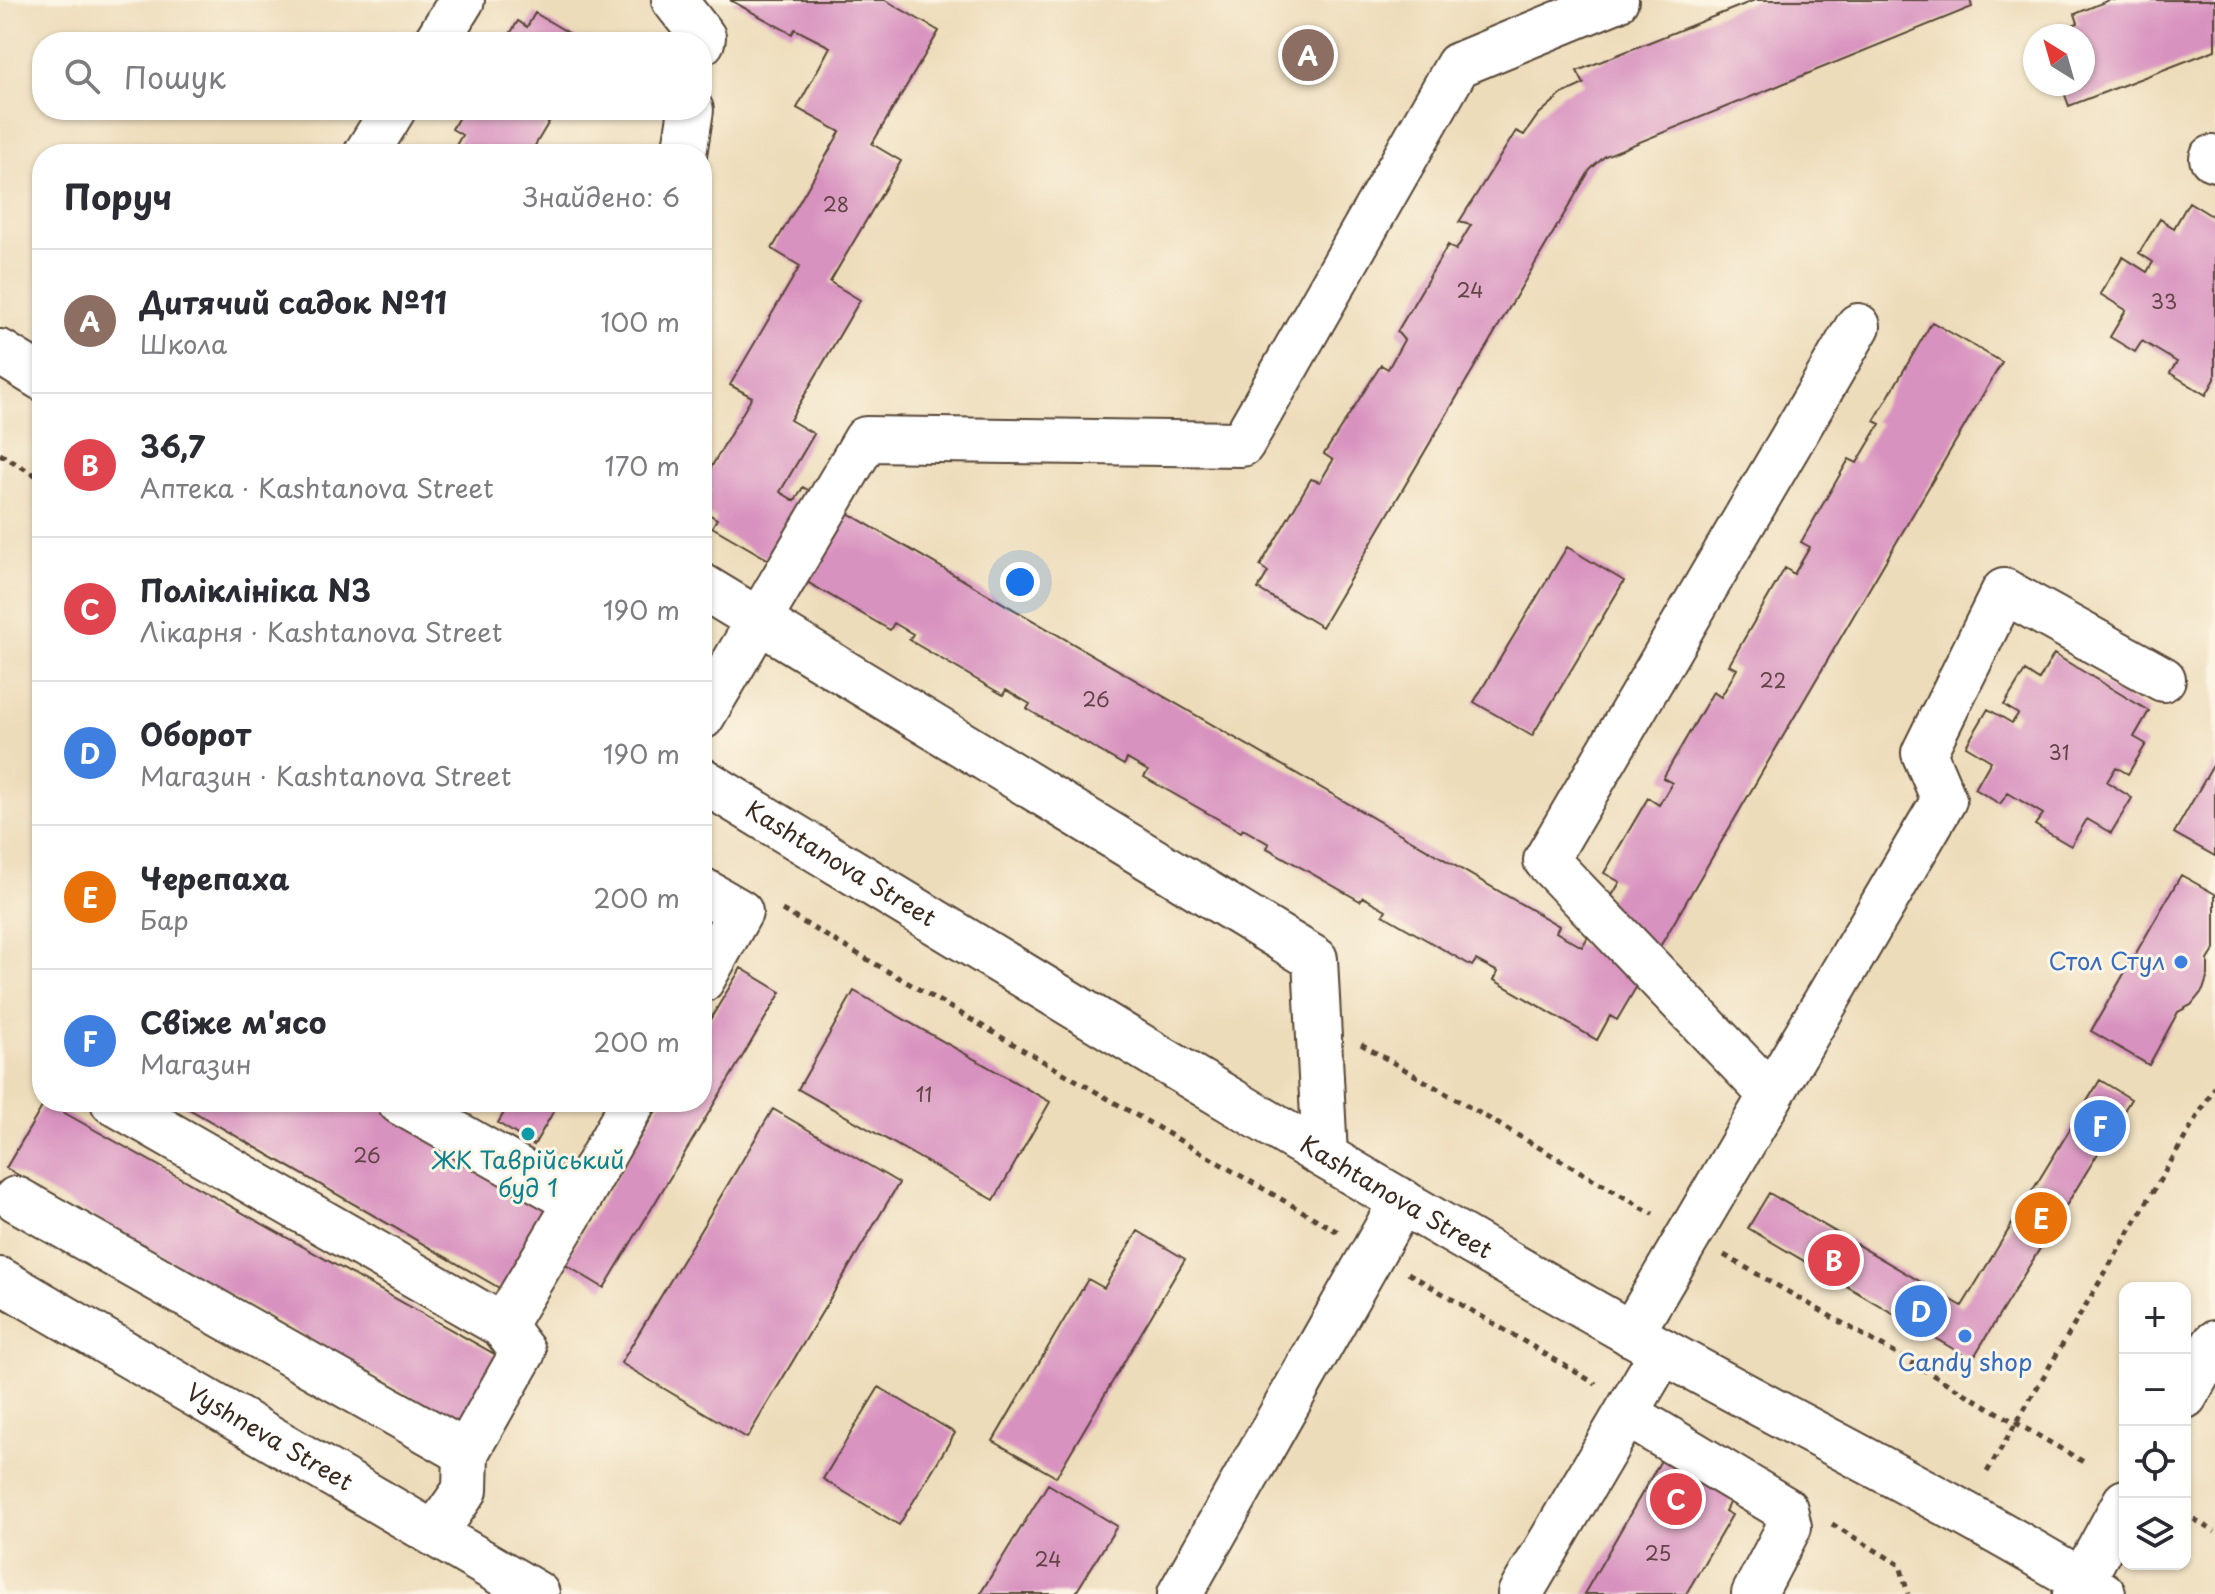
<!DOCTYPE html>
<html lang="uk">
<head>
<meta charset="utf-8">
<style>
  :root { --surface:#fff; --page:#f7f7f7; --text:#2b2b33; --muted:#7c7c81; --line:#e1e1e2; --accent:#ea580c }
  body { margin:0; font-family:"Playpen Sans",sans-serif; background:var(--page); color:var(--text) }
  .controls { position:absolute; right:24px; bottom:24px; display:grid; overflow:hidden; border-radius:16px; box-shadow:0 2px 6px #0004 }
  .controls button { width:72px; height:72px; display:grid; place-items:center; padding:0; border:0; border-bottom:2px solid var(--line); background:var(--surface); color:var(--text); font:40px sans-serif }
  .compass { position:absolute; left:2023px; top:24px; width:72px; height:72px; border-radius:50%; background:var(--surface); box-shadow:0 2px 6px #0004; rotate:323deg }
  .you { position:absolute; left:1020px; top:582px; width:28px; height:28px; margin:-20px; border:6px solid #fff; border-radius:50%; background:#1a73e8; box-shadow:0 0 0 12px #1a73e833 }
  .badge { display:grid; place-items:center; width:52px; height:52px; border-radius:50%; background:var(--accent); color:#fff; font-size:26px; font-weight:700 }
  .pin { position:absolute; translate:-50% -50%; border:4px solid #fff; box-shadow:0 2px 8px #0006 }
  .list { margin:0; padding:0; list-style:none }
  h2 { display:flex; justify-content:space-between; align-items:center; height:104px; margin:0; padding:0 32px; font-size:34px }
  h2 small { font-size:26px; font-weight:400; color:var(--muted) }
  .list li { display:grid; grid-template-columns:52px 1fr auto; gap:24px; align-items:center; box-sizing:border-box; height:144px; padding:0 32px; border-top:2px solid var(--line) }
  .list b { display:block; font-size:30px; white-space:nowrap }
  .list p { margin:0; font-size:26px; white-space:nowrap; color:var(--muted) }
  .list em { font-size:26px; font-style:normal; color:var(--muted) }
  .icon { flex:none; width:44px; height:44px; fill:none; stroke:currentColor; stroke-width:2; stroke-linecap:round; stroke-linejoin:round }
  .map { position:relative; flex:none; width:2215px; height:1594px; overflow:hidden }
  .search { position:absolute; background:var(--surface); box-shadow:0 2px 6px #0004; left:32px; top:32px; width:680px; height:88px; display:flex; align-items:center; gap:20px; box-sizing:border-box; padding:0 28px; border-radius:32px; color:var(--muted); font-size:30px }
  .panel { position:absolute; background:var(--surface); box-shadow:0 2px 6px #0004; left:32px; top:144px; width:680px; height:968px; border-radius:32px }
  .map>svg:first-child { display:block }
  .building { fill:#d892bf }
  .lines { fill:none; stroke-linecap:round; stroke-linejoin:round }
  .minor-casing { stroke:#564535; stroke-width:48 }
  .path { stroke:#564535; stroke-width:5; stroke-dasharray:6 6; stroke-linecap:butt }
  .minor { stroke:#fff; stroke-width:44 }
  .shop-dot { fill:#3f7fe0; stroke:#fcf5e5; stroke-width:3 }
  .culture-dot { fill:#0f9aa8; stroke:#fcf5e5; stroke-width:3 }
  .labels { text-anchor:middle; stroke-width:6; stroke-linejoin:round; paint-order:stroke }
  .number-label { font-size:20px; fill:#624446 }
  .street-label { font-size:24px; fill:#3b2a1e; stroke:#fcf5e5 }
  .shop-label { font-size:24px; fill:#366cbe; stroke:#fcf5e5; text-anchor:end }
  .culture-label { font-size:24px; fill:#0d838f; stroke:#fcf5e5 }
</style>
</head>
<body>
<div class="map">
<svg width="2215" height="1594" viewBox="0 0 2215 1594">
  <rect width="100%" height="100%" fill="#fcf5e5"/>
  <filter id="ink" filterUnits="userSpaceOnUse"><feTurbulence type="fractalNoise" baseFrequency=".0125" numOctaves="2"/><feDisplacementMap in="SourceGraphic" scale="16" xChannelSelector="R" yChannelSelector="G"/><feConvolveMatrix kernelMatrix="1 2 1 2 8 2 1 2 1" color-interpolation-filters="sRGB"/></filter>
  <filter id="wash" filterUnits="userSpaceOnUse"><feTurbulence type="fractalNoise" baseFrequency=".006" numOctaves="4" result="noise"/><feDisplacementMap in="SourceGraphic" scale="32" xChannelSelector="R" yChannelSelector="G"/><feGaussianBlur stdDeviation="1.8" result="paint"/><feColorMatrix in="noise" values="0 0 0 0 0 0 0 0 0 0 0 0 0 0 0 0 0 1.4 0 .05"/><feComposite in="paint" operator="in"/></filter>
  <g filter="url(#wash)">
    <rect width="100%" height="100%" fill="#eddcba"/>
    <g id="blocks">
      <!-- building -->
      <path class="building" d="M730,0H885L939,31L872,144L901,161L830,282L860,300L790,420L814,434L780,492L795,501L803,487L1559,926L1556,932L1582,947L1620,882L1604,873L1648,798L1659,805L1672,783L1663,778L1713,692L1721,697L1737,669L1729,665L1785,568L1794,574L1810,547L1801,542L1849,459L1857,463L1880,424L1874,421L1932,322L2002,362L1617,1020L1610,1016L1597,1040L1494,980L1498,972L1476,960L1472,966L1383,915L1386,910L1363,897L1360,901L1267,848L1269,844L1243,829L1241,832L1144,777L1148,771L1127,759L1124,765L1027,709L1030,704L1006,690L1003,695L909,640L913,634L894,623L890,630L712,527L717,519L702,510L711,491L702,483L752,397L730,385L800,266L772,249L840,132L797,108L830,47L795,29L792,34Z
        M1755,0H1970L1972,7L1605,156L1590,170L1322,627L1258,589L1268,572L1260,566L1311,479L1320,482L1333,460L1324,454L1381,365L1388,369L1404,340L1397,332L1448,245L1456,250L1471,225L1459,222L1516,131L1524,135L1538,115L1562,94L1584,84L1577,71Z
        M2109,0H2215V50L2069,106L2061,84H2083V36H2044L2078,23L2075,14Z
        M535,13L584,42H505L518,21L527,27Z
        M463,110H556L530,154H451L462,135L452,129Z
        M2189,202L2215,218V379L2206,395L2170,373L2177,362L2142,341L2135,352L2110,337L2126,310L2100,294L2123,257L2147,272L2153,262L2139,253L2160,219L2174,228Z
        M1567,547L1624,581L1532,736L1474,702Z
        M2054,654L2149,711L2134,737L2146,744L2128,774L2116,767L2107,782L2132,798L2111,833L2087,819L2071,846L2035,825L2043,814L2008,793L2000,804L1975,789L1991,761L1966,746L1988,709L2012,723L2018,714L2004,705L2025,671L2039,680Z
        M2215,762V856L2174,833Z
        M2181,875L2215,894V949L2208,960V975L2203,990L2191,1005L2178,1012L2149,1065L2091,1031Z
        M741,968L781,992L604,1288L564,1264L661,1102H702V1033Z
        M854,991L1050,1102L994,1200L798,1089Z
        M2100,1080L2131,1099L1972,1360L1748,1228L1769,1193L1962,1306Z
        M45,1102L505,1360L466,1427L6,1168Z
        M177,1102H371L556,1209L508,1293Z
        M510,1102H559L534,1145L498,1123Z
        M773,1109L899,1183L747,1438L621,1363Z
        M1138,1231L1185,1259L1056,1477L993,1441L1088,1279L1104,1288Z
        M879,1387L955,1433L899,1525L823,1479Z
        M1664,1455L1733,1495L1725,1511L1732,1515L1686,1594H1584Z
        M1048,1484L1117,1526L1075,1594H980Z"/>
    </g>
  </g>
  <g filter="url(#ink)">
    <use href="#blocks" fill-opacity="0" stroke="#564535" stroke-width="2"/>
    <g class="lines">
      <defs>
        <g id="minor">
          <path d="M674,0L703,37L702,42"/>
          <path d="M436,42L462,0"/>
          <path d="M366,154L393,110"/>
          <path d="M684,154L691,110"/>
          <path d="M2212,158L2215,159"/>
          <path d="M0,352L42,378"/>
          <path d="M702,586L1315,959L1325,1156"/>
          <path d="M702,717L866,439L1242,444L1458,65L1616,0"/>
          <path id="s1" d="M702,780C1010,967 1318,1157 1632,1334C1788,1422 1950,1500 2103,1594"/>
          <path d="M702,890L740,912L702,980"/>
          <path d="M1771,1095L1546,860L1858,326"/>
          <path d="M113,1102L503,1326L577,1202"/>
          <path d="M400,1102L577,1202L633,1102"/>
          <path d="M16,1199L466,1453L523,1352L503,1326"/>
          <path id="s2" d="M0,1280L537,1594"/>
          <path d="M1631,1334L1944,800L1924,753L2004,591L2163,679"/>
          <path d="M2185,1396L2215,1343"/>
          <path d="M1627,1414L1785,1509L1789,1527L1754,1594"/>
          <path d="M435,1533L465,1490L466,1453"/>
          <path d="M1180,1594L1402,1201"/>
          <path d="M1520,1594L1663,1351"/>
          <path d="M2075,1594L2125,1502"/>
        </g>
      </defs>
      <!-- minor casing -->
      <use href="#minor" class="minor-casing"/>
      <!-- path -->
      <path class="path" d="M0,454L42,479
        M782,910L1338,1232
        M1361,1044L1653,1214
        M1724,1255L2084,1462
        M1408,1273L1596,1384
        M1987,1472L2215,1087
        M2194,1519L2215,1532
        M1832,1524L1900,1565L1908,1594"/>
      <!-- minor -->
      <use href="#minor" class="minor"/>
    </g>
  </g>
  <!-- markers -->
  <g class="shop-dot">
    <circle cx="2181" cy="962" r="8"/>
    <circle cx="1965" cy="1336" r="8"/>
  </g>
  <circle class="culture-dot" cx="528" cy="1134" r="8"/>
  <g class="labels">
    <!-- number labels -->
    <g class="number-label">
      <text x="836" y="212">28</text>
      <text x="1470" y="298">24</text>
      <text x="2164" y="309">33</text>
      <text x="1773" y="688">22</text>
      <text x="1096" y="707">26</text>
      <text x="2059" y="760">31</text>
      <text x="924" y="1102">11</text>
      <text x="367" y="1163">26</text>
      <text x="1658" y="1561">25</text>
      <text x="1048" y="1567">24</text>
    </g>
    <!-- street labels -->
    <g class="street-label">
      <text dy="8" stroke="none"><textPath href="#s1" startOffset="162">Kashtanova Street</textPath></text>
      <text dy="8" stroke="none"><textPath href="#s1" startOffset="810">Kashtanova Street</textPath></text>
      <text dy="8" stroke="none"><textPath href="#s2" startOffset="312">Vyshneva Street</textPath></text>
    </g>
    <!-- shop labels -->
    <g class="shop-label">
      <text x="2165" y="970">Стол Стул</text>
      <text x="1965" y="1371" text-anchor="middle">Candy shop</text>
    </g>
    <!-- culture labels -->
    <g class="culture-label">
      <text x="528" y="1169">ЖК Таврійський<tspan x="528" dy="28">буд 1</tspan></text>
    </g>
  </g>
</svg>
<div class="controls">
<button>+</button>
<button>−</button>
<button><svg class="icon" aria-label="locate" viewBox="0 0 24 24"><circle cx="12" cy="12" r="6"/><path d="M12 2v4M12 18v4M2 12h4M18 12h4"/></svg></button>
<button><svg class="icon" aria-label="layers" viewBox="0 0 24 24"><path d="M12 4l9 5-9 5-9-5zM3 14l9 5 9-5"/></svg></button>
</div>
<svg class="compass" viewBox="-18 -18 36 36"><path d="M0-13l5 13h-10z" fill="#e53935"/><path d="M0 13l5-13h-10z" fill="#7c7c81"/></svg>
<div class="you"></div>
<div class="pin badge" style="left:1308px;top:55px;background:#8d6e63">A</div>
<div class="pin badge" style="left:1834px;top:1260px;background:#e0444e">B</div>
<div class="pin badge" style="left:1676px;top:1499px;background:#e0444e">C</div>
<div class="pin badge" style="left:1921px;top:1311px;background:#3f7fe0">D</div>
<div class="pin badge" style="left:2041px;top:1218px;background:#e8710a">E</div>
<div class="pin badge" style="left:2100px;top:1126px;background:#3f7fe0">F</div>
<div class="search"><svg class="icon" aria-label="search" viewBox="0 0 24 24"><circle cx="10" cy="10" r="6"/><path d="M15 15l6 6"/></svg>Пошук</div>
<section class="panel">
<h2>Поруч<small>Знайдено: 6</small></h2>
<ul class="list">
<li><span class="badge" style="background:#8d6e63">A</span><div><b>Дитячий садок №11</b><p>Школа</p></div><em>100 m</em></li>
<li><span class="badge" style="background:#e0444e">B</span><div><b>36,7</b><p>Аптека · Kashtanova Street</p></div><em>170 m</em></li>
<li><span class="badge" style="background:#e0444e">C</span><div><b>Поліклініка N3</b><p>Лікарня · Kashtanova Street</p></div><em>190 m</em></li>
<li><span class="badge" style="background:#3f7fe0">D</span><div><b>Оборот</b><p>Магазин · Kashtanova Street</p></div><em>190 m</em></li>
<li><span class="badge" style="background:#e8710a">E</span><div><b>Черепаха</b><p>Бар</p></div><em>200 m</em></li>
<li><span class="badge" style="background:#3f7fe0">F</span><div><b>Свіже м'ясо</b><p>Магазин</p></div><em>200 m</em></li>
</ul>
</section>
</div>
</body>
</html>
